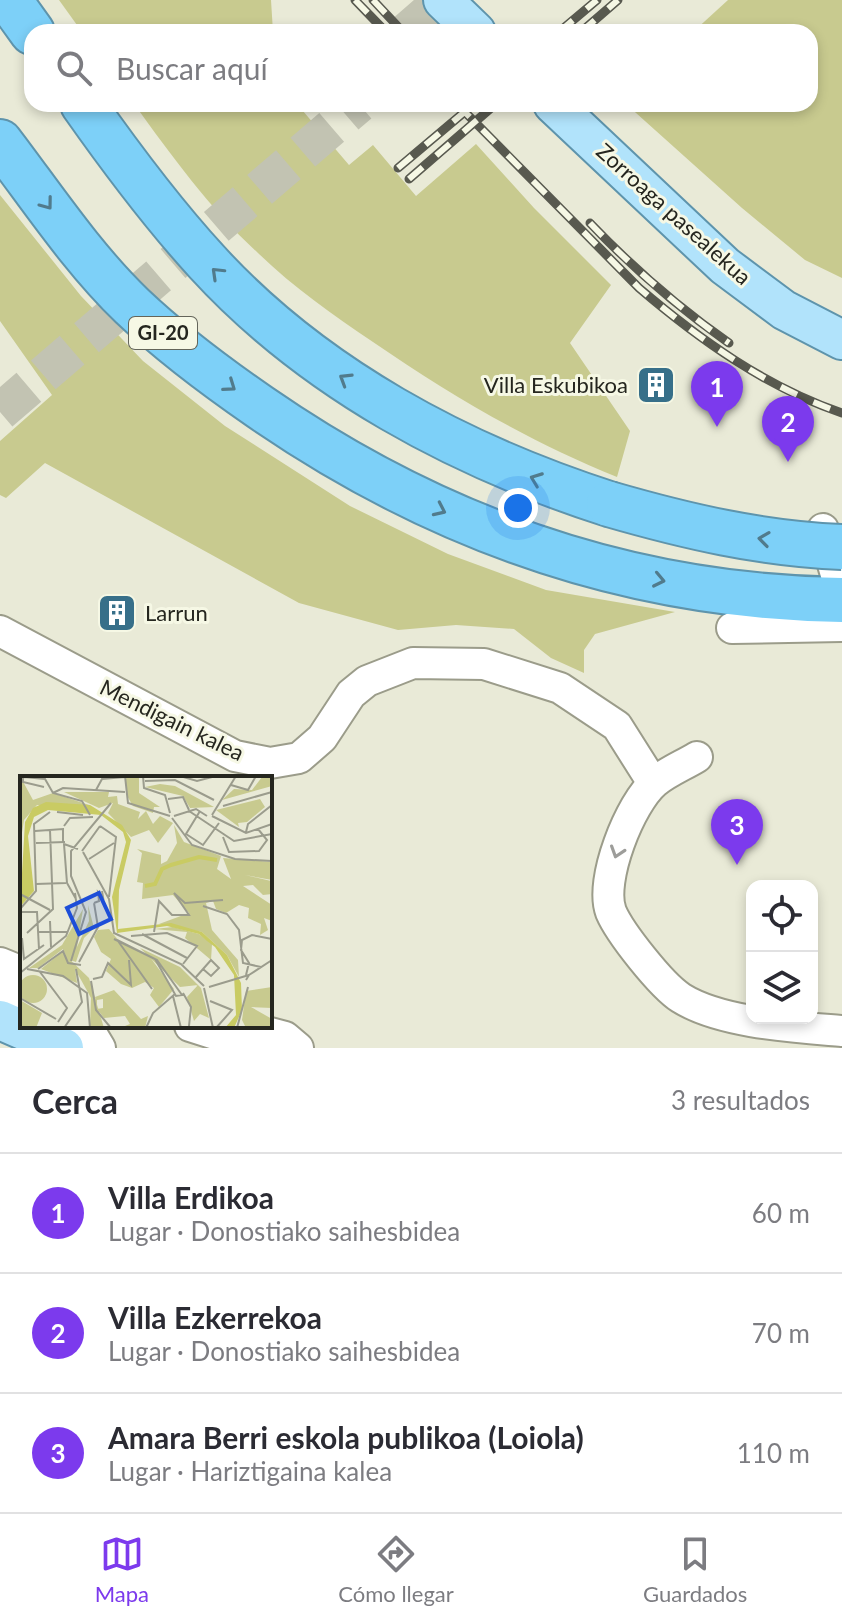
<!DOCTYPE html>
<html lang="es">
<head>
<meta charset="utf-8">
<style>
  :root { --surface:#fff; --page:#f2f2f3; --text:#2b2b33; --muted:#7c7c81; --line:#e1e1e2; --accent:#7c3aed }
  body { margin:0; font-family:Lato,sans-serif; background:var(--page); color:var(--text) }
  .controls { position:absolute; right:24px; bottom:24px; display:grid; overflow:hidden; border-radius:16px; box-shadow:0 4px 12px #0003 }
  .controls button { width:72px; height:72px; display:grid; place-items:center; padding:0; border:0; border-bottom:2px solid var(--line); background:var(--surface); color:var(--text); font:40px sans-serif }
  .you { position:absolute; left:518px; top:508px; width:28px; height:28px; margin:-20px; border:6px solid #fff; border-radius:50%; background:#1a73e8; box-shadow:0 0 0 12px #1a73e833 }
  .badge { display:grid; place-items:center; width:52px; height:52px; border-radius:50%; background:var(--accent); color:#fff; font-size:26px; font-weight:700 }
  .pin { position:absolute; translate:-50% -66px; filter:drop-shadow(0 2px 4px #0008) }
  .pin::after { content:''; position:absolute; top:42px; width:28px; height:24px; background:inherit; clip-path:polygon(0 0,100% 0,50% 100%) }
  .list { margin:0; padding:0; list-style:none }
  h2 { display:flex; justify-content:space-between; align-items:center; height:104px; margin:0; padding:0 32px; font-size:34px }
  h2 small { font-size:26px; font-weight:400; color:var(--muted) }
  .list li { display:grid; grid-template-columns:52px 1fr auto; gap:24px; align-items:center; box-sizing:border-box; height:120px; padding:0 32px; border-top:2px solid var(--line) }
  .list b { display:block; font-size:30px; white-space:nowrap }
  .list p { margin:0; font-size:26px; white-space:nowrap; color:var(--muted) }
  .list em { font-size:26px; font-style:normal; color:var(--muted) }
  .icon { flex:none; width:44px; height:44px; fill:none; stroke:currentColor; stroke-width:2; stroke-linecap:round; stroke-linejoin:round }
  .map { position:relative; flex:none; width:842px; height:1048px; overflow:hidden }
  .search { position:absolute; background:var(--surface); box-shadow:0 4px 12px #0003; left:24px; right:24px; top:24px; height:88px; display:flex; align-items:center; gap:20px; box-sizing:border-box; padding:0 28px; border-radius:24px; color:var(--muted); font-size:30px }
  .sheet { height:464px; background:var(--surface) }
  nav { display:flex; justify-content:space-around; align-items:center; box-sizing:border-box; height:112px; border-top:2px solid var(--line); background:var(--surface); font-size:22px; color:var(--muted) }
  nav a { display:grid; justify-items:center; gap:4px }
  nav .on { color:var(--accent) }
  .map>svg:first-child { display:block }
  .green { fill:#c8ca8f }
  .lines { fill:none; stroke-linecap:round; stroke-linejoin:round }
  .major-tunnel { stroke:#c2c3b2; stroke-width:38; stroke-dasharray:38 19; stroke-linecap:butt }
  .minor-casing { stroke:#9b9c8a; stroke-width:34 }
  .major-casing { stroke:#5e94ac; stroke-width:42 }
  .highway-casing { stroke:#5e94ac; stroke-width:48 }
  .minor { stroke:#fff; stroke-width:30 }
  .major { stroke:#b1e3fb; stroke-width:38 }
  .highway { stroke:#7dd0f8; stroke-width:44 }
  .rail-casing { stroke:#58594f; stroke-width:9 }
  .rail { stroke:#f6f8e5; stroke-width:6; stroke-dasharray:18; stroke-linecap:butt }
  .highway-bridge-casing { stroke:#5e94ac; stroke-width:48; stroke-linecap:butt }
  .highway-bridge { stroke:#7dd0f8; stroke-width:44 }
  .oneway { stroke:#517b8c }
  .oneway2 { stroke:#9d9d9a }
  .labels { text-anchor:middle; stroke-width:6; stroke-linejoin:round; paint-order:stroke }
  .shield { fill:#f6f8e5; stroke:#64655a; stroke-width:2 }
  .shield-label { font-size:20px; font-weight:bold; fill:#25261f }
  .street-label { font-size:22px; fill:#25261f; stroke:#f6f8e5 }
  .poi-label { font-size:22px; fill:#25261f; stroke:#f6f8e5; text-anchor:end }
  .inset-river { fill:none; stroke:#c9cb63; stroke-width:4 }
  .inset-road { fill:none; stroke:#9b9c8d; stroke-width:2 }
  .view { fill:#1d4ed8; fill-opacity:0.15; stroke:#1d4ed8; stroke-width:4 }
  .inset-edge { fill:none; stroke:#25261f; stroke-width:4 }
</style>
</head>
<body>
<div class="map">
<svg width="842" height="1048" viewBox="0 0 842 1048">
  <rect width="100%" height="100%" fill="#e9ead7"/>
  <!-- green -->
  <path class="green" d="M59,0H271L273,32H82Z
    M728,0H842V278L805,260L742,208L626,104H810V32H693Z
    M134,104H297L349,165L373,145L416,196L476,144L534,208L611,285L570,343L630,431L617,477C530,442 450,395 373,342C333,315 293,287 258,253C210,209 172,156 134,104Z
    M0,195L81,296L143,361L225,426L350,506L448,554L546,590L675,612L595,634L584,650V673L551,658L514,629L456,625L398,630L299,603L45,463L6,498L0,495V441L52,395L0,321Z"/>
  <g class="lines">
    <!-- major-tunnel -->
    <path class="major-tunnel" d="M406,32L443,0
      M443,32L480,0
      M0,412L359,104"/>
    <defs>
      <path id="minor" d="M823,529L842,596
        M732,628L842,626
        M0,631L235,756L270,763L299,758L322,738L351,694L367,681L413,663L484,664L560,688L617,726L653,783
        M697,757C684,765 667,772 655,782C630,803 599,881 611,912C620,933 661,985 681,998C721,1023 795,1027 842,1031
        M0,963L22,972
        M0,986L22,996
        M82,1026L91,1033L100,1048
        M190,1026L259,1048
        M244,1026L285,1037L298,1048"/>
      <path id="major" d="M443,0L476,32
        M553,104L725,266L784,310L842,340
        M0,1020L64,1048"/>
      <path id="highway" d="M9,0L32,32
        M83,104C121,158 162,213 207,262C314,379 460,456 609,504
        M0,142C42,197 82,258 132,306C172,344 215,376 260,407C435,528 629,597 842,600"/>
    </defs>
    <!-- minor casing -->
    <use href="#minor" class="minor-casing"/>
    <!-- major casing -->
    <use href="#major" class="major-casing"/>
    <!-- highway casing -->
    <use href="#highway" class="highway-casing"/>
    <!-- minor -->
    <use href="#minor" class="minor"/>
    <!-- major -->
    <use href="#major" class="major"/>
    <!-- highway -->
    <use href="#highway" class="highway"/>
    <defs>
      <path id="rail" d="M355,0L386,32
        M373,0L403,32
        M559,32L597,0
        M581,32L618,0
        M457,104L639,288C700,340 766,387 842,413
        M398,168L474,104
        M409,179L491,108
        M590,223C632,267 679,308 729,343"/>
    </defs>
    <!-- rail casing -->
    <use href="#rail" class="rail-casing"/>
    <!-- rail -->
    <use href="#rail" class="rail"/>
    <defs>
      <path id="highway-bridge" d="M609,504C685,526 762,544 842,547"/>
    </defs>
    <!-- highway-bridge casing -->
    <use href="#highway-bridge" class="highway-bridge-casing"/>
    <!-- highway-bridge -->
    <use href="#highway-bridge" class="highway-bridge"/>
  </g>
  <!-- one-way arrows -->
  <defs><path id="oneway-chevron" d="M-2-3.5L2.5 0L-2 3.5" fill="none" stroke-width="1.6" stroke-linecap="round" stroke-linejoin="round" transform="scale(2)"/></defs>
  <g class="oneway">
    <use href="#oneway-chevron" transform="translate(47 204) rotate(53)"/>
    <use href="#oneway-chevron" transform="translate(217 273) rotate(-136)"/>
    <use href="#oneway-chevron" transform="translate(345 379) rotate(-148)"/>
    <use href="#oneway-chevron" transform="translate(230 386) rotate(35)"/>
    <use href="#oneway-chevron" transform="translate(536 479) rotate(-159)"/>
    <use href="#oneway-chevron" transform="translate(440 510) rotate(25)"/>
    <use href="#oneway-chevron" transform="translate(764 539) rotate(-172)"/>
    <use href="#oneway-chevron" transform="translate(659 580) rotate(12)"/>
  </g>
  <use class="oneway2" href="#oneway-chevron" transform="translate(617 852) rotate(108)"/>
  <!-- icons -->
  <defs>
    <symbol id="building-square" viewBox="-11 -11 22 22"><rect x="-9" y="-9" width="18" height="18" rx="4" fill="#376f89" stroke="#f6f8e5"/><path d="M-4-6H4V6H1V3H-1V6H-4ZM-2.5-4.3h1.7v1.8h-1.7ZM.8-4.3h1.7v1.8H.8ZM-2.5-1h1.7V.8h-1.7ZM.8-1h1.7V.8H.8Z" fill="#fff"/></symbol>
  </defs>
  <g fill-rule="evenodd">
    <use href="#building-square" x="634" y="363" width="44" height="44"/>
    <use href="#building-square" x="95" y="591" width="44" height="44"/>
  </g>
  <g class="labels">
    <!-- shield labels -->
    <rect class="shield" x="129" y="317" width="68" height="32" rx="6"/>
    <g class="shield-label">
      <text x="163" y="340">GI-20</text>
    </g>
    <!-- street labels -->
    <g class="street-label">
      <text transform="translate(674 214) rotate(42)" y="8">Zorroaga pasealekua</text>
      <text transform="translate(172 720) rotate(26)" y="8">Mendigain kalea</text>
    </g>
    <!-- poi labels -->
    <g class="poi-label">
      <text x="628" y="393">Villa Eskubikoa</text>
      <text x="145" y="621" text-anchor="start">Larrun</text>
    </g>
  </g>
  <!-- overview -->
  <g transform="translate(20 776)">
    <rect width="252" height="252" fill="#e9ead7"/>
    <path d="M0,0L13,24L33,17L69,29H17L4,44L0,69ZM106,0H119V17L140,31H134L133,37L113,30L106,18ZM242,1L252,2V10L202,24L214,13L232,14ZM140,8L155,10L194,31L170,32L163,20L125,11ZM44,16H89L88,21L97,20L98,28L120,36L118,43L126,35L133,48L140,40L153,47L138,67L129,54L111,61L88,37L93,27L79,32ZM240,23L245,31L227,46L218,47L219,51L196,34ZM154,49L164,66L201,80L197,93L211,103L203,82L252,86V104L225,99L251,105L252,118L243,119L233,109L223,110L252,129V145L244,142L248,154L240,159L241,148L228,142L229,132L219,129L206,137L196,133L193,125L186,127L192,154L218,184L219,201L207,179L182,156L139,148L169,137L153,119L122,123L123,107L117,106L122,77L117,73L141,79V88L147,85L157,67ZM68,129L74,152L64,162L56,186L47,183L43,173L18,192H9L42,169L63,133L57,171L69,145ZM153,151L179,158L192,168L191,184L165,162L167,156L134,153ZM89,153L100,166L129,180L154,213L139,231L130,219L134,212L125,206L112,212L101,208L86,195L91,183L81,176L74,161L78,154ZM120,172L160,191L181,212L189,242L180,238L174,245L167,221L178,209L160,211ZM42,176L69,202L84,252L70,250L71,222L55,193L57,207L21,193ZM-1 213a14 14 0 1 1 28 0a14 14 0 1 1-28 0ZM252,211V232L231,231L252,243V252H226L222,244L226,215ZM94,214L121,243L128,240L125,252H100L110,248L105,240L84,242L77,233L83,232V223L77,224V231L75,221ZM0,224L22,237L16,252H0Z" fill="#c8ca8f"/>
    <path d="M26,26L70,29L102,49L111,64L99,114L98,153L151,147L182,156L207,179L221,207L222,234L214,252H205L216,239L214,199L195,171L187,165L181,169L187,165L179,158L147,150L97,157L92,121L106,66L103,56L81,39L28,34L14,41L8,60L14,115L0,131L5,46L13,32Z" fill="#c9cb63"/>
    <path class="inset-river" d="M125,110L135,108L142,93L151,89L179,81L197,84"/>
    <path class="inset-road" d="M105,0L108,27L150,40M123,0L124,12L145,19L150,37M160,0L177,5L196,0M3,1V6L24,11M4,1L25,3L33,17L62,25L70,39M125,5L155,4L194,24M211,9L228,14L236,0M76,14L82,3L105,1M33,17L43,12L105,16M148,23L163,21L169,34M203,30L252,16M169,35L214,65L252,58M180,35L166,58L183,69L199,47M37,36L63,39M192,39L216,0M154,40L176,33L187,40M192,40L226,57L252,48M152,42L172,69L215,83L252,85M44,50L50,42L73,41M80,50L96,61L89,121M15,55L43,53V66M226,56L228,48L252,29M203,61L209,76L239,75L247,64L238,53M16,67L45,66M62,75L80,50M63,76L89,123L94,157L161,188L184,210M69,83L94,67M16,108L46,107M0,118L30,134M56,123L47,107L44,68L58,73M74,127L79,125L78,116L83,121L82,115M183,130L207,138L219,154L223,187L241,191M0,133L16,115L14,48L30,36M0,136H17L19,173M30,145L31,171M18,156H47M134,156L139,125L152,139H169L154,117L165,127L203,124M7,157L33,133L30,54M122,158L167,182M111,160L147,157L177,170L163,188M2,162L4,183L24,169M94,163L135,183L156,220L162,219L137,184L97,164M98,165L132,213M51,185L66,136L51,100V75L91,27M59,186L78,151L74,127M7,193L43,200L67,217L70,252M18,193L43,175L48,187L61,189M20,196L47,232L38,246M0,197L46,160L57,132L55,117M226,199L229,187L221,174L222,164L232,159L252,163M229,199L252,184M176,201L191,184L199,192L191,200L183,193M73,203L82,201L88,187L111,209L109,184M71,205L76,234L91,252M189,211L229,199L226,204M184,212L193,252M163,217L171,231L169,250M153,220L161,252M0,222L36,243M190,225L212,234L196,252M44,252L62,226L56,193M126,252L133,237L155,218M217,252L228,211"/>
    <path class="view" d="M79,117L91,143L59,158L47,132Z"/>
    <rect width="252" height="252" class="inset-edge"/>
  </g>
</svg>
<div class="controls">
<button><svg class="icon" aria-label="locate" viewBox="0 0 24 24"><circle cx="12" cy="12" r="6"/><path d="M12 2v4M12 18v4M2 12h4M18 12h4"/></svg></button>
<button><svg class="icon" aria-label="layers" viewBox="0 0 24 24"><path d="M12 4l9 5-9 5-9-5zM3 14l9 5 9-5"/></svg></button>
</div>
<div class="you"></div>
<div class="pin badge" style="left:717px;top:427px">1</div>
<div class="pin badge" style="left:788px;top:462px">2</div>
<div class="pin badge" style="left:737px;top:865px">3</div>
<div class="search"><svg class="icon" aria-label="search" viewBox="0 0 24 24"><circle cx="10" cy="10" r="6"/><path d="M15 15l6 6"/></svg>Buscar aquí</div>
</div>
<section class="sheet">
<h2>Cerca<small>3 resultados</small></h2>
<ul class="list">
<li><span class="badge">1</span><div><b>Villa Erdikoa</b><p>Lugar · Donostiako saihesbidea</p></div><em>60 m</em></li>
<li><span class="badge">2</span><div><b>Villa Ezkerrekoa</b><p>Lugar · Donostiako saihesbidea</p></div><em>70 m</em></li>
<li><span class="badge">3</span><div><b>Amara Berri eskola publikoa (Loiola)</b><p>Lugar · Hariztigaina kalea</p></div><em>110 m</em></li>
</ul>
</section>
<nav>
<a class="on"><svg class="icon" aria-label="map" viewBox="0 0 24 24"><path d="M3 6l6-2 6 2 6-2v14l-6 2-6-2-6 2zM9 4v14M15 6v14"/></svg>Mapa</a>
<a><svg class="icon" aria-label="directions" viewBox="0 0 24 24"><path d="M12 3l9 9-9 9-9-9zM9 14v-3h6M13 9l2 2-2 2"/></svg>Cómo llegar</a>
<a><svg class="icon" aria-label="saved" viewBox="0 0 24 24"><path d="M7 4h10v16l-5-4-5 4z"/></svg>Guardados</a>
</nav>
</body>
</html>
